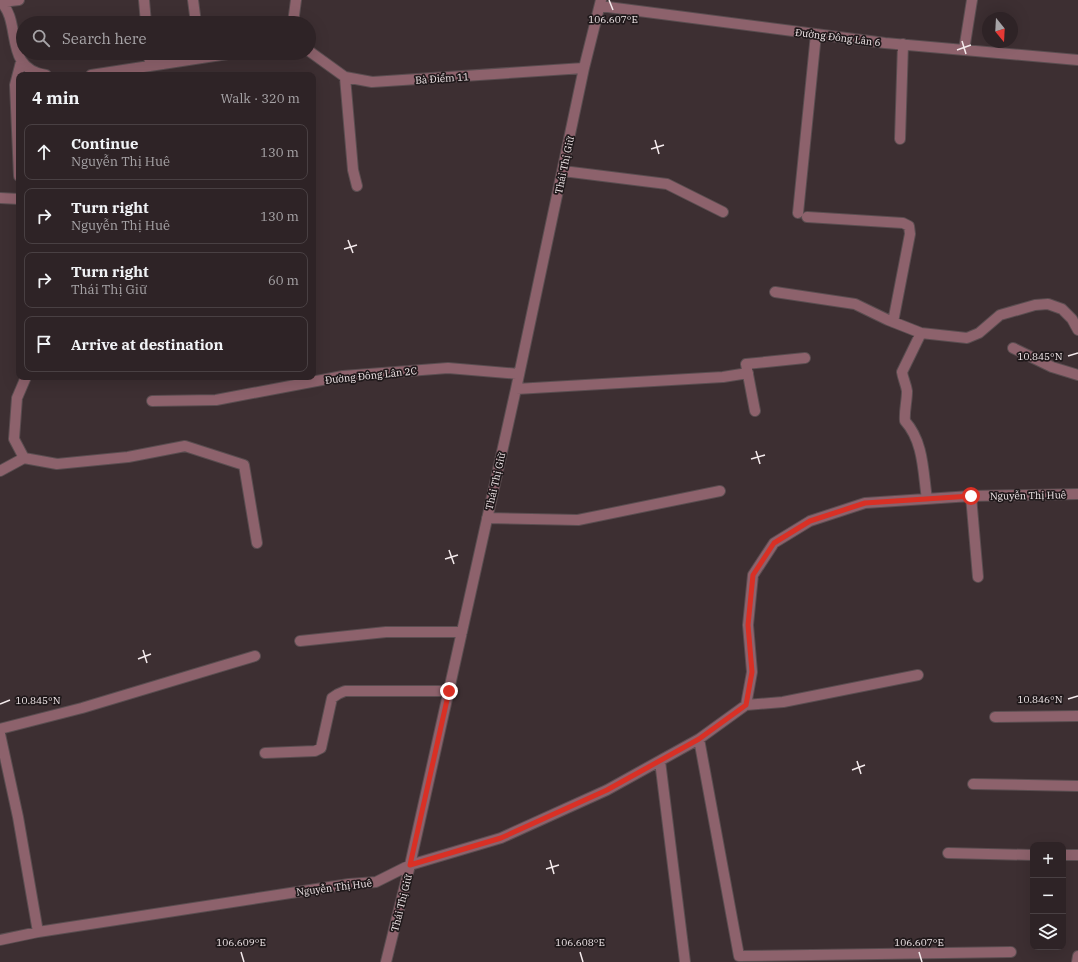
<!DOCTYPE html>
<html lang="en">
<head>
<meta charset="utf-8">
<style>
  :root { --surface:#2e2326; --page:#362b2e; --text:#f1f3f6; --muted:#a7a4a7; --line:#494043 }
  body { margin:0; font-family:"IBM Plex Serif",serif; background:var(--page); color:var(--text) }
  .controls { position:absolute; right:12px; bottom:12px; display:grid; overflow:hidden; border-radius:8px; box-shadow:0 4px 16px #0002 }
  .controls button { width:36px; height:36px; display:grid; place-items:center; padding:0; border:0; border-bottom:1px solid var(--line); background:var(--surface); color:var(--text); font:20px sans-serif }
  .compass { position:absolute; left:982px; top:12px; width:36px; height:36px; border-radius:50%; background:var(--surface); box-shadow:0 4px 16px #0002; rotate:162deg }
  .stop { position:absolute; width:12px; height:12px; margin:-9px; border:3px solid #d93025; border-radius:50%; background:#fff }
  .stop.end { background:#d93025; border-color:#fff; box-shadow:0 1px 4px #0008 }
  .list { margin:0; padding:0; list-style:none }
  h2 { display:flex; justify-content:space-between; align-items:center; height:52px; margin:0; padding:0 16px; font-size:17px }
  h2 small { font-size:13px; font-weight:400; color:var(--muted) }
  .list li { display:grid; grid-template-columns:26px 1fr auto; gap:12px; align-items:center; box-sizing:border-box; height:56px; margin:0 8px 8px; padding:0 8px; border:1px solid var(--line); border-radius:8px }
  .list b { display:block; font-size:15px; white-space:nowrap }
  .list p { margin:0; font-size:13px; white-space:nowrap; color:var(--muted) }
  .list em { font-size:13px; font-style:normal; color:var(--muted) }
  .icon { flex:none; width:22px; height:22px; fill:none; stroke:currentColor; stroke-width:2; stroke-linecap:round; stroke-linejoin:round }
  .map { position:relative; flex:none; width:1078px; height:962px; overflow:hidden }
  .search { position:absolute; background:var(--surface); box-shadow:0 4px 16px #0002; left:16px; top:16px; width:300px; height:44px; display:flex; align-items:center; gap:10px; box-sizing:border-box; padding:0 14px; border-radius:22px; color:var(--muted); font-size:15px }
  .panel { position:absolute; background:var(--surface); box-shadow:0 4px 16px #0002; left:16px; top:72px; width:300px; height:308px; border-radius:8px }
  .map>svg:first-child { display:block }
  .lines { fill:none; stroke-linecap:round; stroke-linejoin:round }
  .minor-casing { stroke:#5a4d50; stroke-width:12 }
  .minor { stroke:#8d626c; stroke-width:10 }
  .route { stroke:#d93025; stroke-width:5 }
  .ticks { fill:none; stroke:#f4eaec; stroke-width:1.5 }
  .labels { text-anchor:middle; stroke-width:3.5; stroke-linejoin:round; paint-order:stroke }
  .street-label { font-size:10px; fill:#f4eaec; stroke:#20191b }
  .ticks-label { font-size:10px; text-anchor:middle; fill:#f4eaec; stroke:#20191b; stroke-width:3.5; stroke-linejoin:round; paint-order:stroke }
</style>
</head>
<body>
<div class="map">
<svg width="1078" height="962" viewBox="0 0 1078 962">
  <rect width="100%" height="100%" fill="#3d2f32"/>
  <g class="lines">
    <defs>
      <path id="minor" d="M144,0L146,23
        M193,0L196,23
        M0,1C23,22 2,68 46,75
        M2,2L19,0
        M600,6L885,43L1078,60
        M293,23L296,0
        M964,50L972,0
        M309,51L345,77L372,82L584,68
        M149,53L150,65
        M91,75L234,53
        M345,77L353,170L357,186
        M900,139L903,44
        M563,171L667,184L723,212
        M19,176L15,85L21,62
        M0,198L19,199
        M798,213L816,34
        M807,217L903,223L909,226L910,234L893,322
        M775,292L855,304L888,320L921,333L967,338L979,333L1000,315L1035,305L1048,304L1062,309L1072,319L1078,330
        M921,333L902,372C903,379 906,384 907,391C907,402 904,411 905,421C924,442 923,473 927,499
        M1013,348L1052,367L1078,375
        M26,377L17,398L14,439L24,458L57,464L128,457L185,446L244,465L257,543
        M516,389L723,377L748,373
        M152,401L216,400L343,376L448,368L519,374
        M755,411L746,364L805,358
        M0,471L24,458
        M971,496L978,577
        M487,518L578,520L720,491
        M300,641L386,632H462
        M746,705L783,702L918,675
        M995,717L1078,716
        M0,729L82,708L255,656
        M0,734L18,817L38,932
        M699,739L739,956L1011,952
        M265,753L315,751L321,748L332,698L338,694L345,691H449
        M660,761L685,962
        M973,784L1078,786
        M948,853L1033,855
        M1063,855H1078
        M0,940L38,932L349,884L376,882L410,865L501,838L607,790L699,739L746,705L752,672L748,625L753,575L774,543L810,521L865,503L971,496L1078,494
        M386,962L410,865L516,389L584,68L601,0
        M1077,962L1078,956"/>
    </defs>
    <!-- minor casing -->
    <use href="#minor" class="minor-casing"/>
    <!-- minor -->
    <use href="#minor" class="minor"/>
  </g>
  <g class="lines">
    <!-- route -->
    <path class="route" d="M449,691L410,865L501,838L607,790L699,739L746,705L752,672L748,625L753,575L774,543L810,521L865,503L971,496"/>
  </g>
  <!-- ticks -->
  <path class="ticks" d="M609,0L613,10M962,41L966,54M957,50L971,45M655,140L659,154M651,149L664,145M348,240L353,253M344,249L357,245M1068,356L1078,353M756,451L760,464M751,459L765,455M449,550L454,564M445,559L458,555M143,650L147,663M138,659L151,654M1068,699L1078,696M0,704L10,700M857,761L861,774M852,770L865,765M550,860L554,874M546,869L559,865M241,952L244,962M580,952L583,962M919,952L922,962"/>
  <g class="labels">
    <!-- street labels -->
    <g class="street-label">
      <text transform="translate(838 37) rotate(7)" y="4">Đường Đông Lân 6</text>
      <text transform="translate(442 78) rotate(-4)" y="4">Bà Điểm 11</text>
      <text transform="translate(564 165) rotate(-78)" y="4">Thái Thị Giữ</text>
      <text transform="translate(371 375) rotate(-6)" y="4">Đường Đông Lân 2C</text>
      <text transform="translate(495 481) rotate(-77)" y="4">Thái Thị Giữ</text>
      <text transform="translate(1028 495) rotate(-1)" y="4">Nguyễn Thị Huê</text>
      <text transform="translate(334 887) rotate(-7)" y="4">Nguyễn Thị Huê</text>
      <text transform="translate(401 903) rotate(-76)" y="4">Thái Thị Giữ</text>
    </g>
  </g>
  <g class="ticks-label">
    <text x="613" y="23">106.607°E</text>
    <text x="1040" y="360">10.845°N</text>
    <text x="1040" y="703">10.846°N</text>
    <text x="38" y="704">10.845°N</text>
    <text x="241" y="946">106.609°E</text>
    <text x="580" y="946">106.608°E</text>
    <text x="919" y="946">106.607°E</text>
  </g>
</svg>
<div class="controls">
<button>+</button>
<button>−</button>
<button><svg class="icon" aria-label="layers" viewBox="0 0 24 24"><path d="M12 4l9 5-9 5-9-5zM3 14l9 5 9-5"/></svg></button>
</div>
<svg class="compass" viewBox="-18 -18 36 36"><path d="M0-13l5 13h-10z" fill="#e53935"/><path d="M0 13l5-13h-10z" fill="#a7a4a7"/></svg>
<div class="stop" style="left:971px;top:496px"></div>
<div class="stop end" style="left:449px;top:691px"></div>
<div class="search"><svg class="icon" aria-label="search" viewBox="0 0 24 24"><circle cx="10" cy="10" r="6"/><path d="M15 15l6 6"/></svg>Search here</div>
<section class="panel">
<h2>4 min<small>Walk · 320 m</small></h2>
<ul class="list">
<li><svg class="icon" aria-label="ahead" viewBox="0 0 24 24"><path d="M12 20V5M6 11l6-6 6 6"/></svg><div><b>Continue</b><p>Nguyễn Thị Huê</p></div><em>130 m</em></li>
<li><svg class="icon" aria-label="right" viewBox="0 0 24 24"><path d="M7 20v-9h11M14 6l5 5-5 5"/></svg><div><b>Turn right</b><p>Nguyễn Thị Huê</p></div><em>130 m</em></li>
<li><svg class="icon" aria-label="right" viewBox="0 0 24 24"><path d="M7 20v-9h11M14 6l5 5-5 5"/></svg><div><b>Turn right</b><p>Thái Thị Giữ</p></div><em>60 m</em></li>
<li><svg class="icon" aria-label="arrive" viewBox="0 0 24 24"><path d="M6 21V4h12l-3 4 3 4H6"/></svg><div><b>Arrive at destination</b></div></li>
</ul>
</section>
</div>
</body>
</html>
